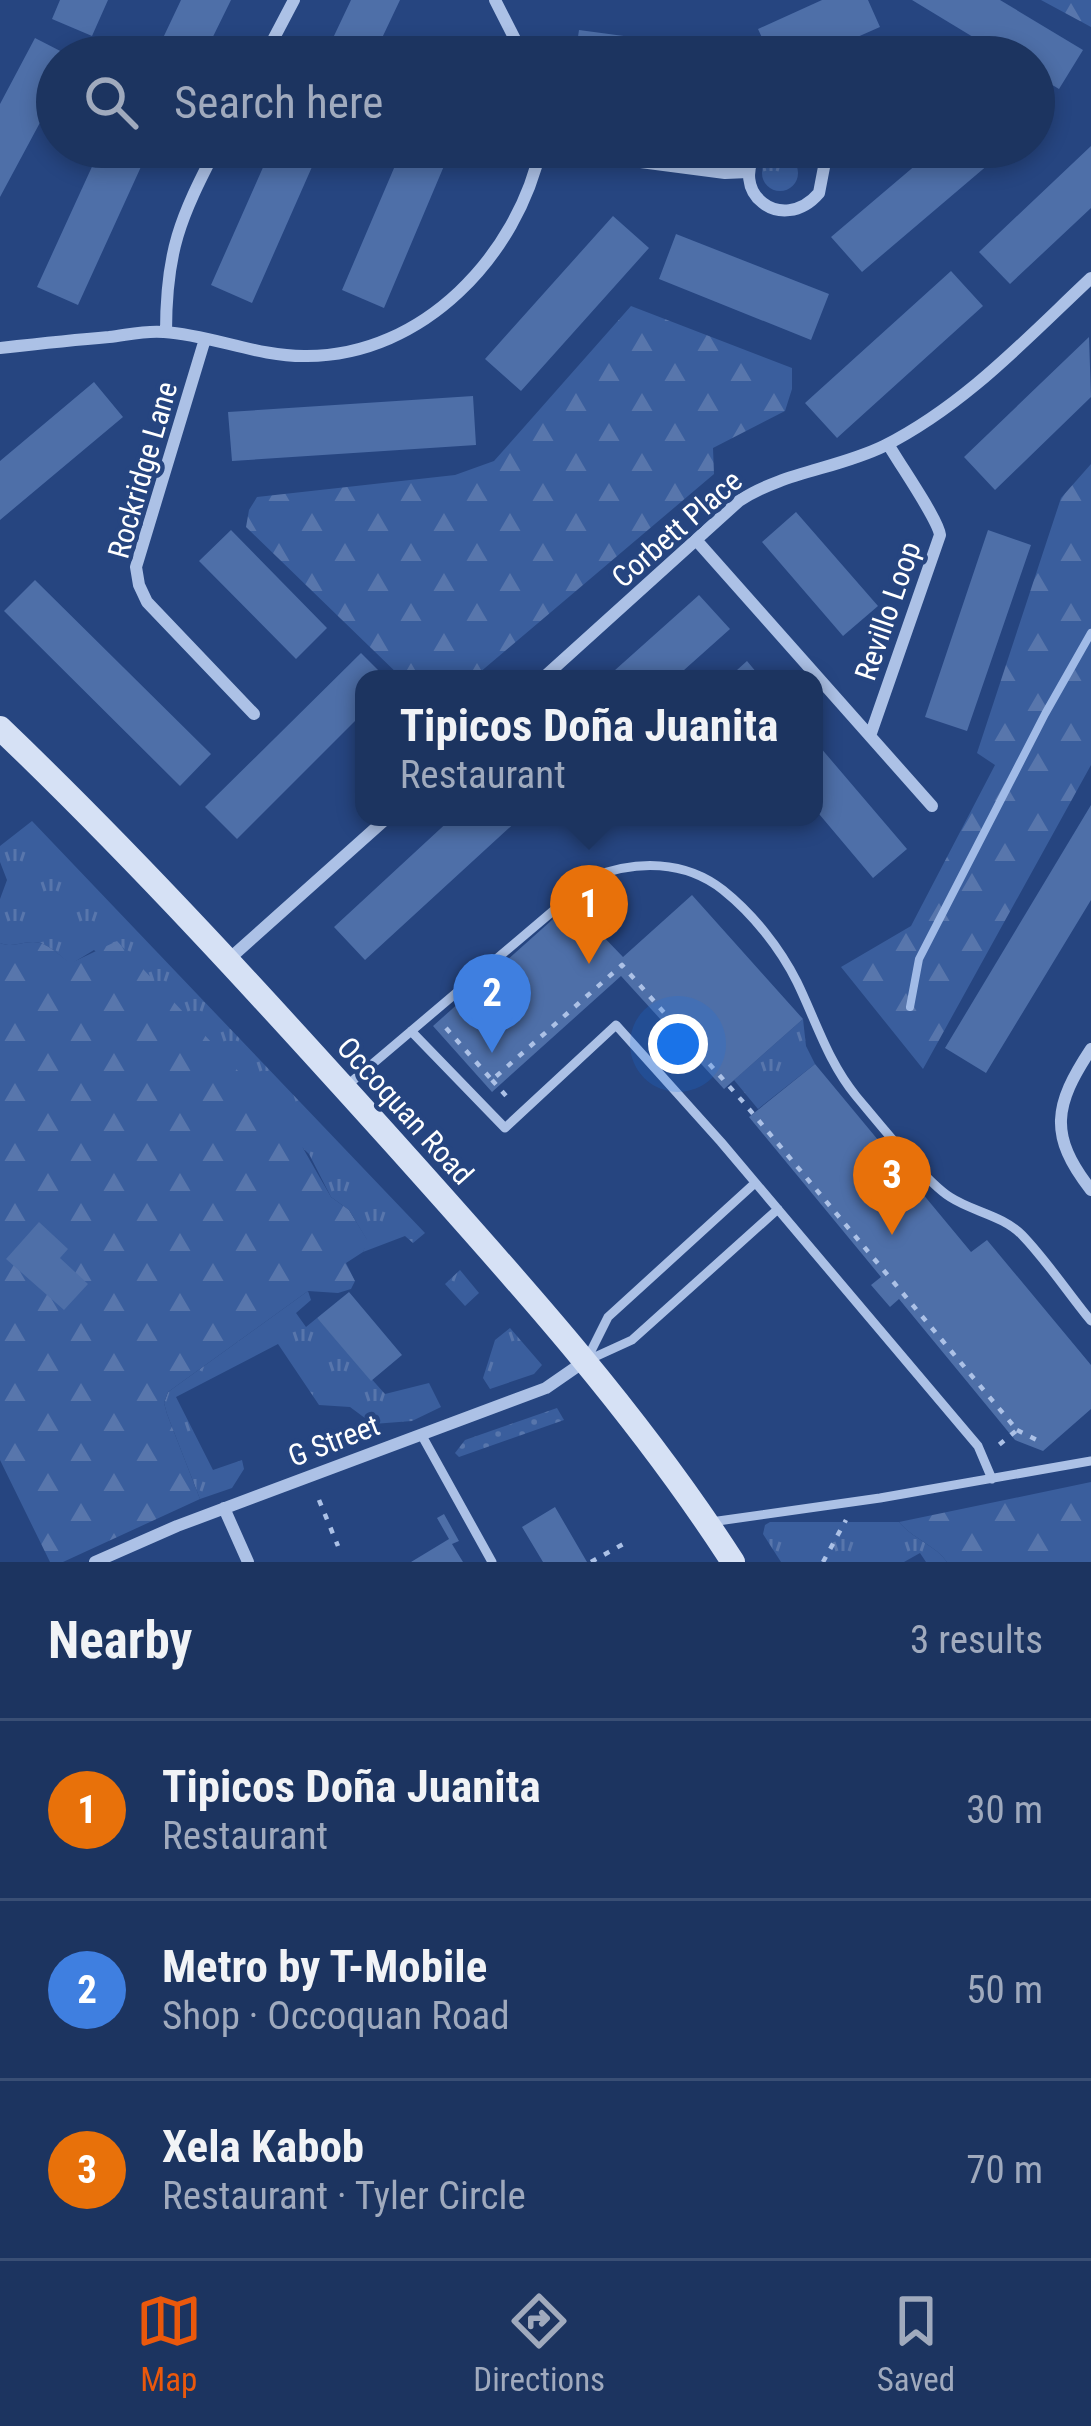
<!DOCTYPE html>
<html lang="en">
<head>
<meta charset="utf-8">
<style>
  :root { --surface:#1c3460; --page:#253c66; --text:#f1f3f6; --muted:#a0aabd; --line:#3a4f75; --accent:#ea580c }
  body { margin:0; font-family:"Roboto Condensed",sans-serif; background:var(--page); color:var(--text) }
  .you { position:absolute; left:678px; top:1044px; width:42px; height:42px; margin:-30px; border:9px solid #fff; border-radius:50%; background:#1a73e8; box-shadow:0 0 0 18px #1a73e833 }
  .badge { display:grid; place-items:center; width:78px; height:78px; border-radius:50%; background:var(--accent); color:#fff; font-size:39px; font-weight:700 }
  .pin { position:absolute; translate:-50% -99px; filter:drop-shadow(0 3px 6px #0008) }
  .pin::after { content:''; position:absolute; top:63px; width:42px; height:36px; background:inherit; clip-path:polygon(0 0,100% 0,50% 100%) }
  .popup { position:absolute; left:355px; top:670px; width:468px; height:156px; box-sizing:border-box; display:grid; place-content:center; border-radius:24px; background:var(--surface); filter:drop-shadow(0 3px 9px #0005); font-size:39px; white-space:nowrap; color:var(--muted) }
  .popup b { font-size:45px; color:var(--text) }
  .popup::after { content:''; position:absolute; left:50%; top:100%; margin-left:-24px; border:24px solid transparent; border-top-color:var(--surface) }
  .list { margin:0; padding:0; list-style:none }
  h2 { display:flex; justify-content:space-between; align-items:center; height:156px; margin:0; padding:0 48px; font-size:51px }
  h2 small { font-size:39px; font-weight:400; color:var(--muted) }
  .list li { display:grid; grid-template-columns:78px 1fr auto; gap:36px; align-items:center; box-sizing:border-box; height:180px; padding:0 48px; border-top:3px solid var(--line) }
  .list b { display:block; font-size:45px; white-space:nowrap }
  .list p { margin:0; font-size:39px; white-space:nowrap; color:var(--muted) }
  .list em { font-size:39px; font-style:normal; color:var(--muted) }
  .icon { flex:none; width:66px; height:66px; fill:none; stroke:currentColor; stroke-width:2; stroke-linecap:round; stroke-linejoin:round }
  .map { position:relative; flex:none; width:1091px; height:1562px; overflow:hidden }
  .search { position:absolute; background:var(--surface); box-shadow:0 6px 18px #0003; left:36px; right:36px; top:36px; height:132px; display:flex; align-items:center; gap:30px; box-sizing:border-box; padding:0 42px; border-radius:66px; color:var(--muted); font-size:45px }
  .sheet { height:696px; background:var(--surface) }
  nav { display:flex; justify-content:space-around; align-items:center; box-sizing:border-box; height:168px; border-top:3px solid var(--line); background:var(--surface); font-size:33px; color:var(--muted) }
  nav a { display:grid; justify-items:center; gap:6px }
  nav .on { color:var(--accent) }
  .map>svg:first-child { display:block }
  .grass { fill:url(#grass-tufts) }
  .forest { fill:url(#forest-firs) }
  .garden { fill:url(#garden-dots) }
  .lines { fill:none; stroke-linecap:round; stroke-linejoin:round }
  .stream { stroke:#a1bbe7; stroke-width:8 }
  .building { fill:#4e6fa8 }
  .path { stroke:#acc1e6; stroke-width:4.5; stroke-dasharray:6 9; stroke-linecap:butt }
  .lane { stroke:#acc1e6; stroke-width:9 }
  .street { stroke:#acc1e6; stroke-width:12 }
  .secondary { stroke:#d6e1f5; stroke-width:24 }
  .labels { text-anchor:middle; stroke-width:9; stroke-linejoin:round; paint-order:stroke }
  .street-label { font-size:30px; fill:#fff; stroke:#264580 }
</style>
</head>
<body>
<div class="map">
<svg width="1091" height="1562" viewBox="0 0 1091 1562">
  <defs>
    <pattern id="grass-tufts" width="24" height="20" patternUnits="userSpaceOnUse" patternTransform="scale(3)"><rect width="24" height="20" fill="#3a5e9d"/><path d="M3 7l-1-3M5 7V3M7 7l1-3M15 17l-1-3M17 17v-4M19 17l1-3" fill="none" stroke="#5876ac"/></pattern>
    <pattern id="forest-firs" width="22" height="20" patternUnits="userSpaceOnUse" patternTransform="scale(3)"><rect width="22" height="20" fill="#3a5e9d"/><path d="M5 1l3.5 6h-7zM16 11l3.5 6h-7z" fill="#5876ac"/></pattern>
    <pattern id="garden-dots" width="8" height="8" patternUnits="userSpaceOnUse" patternTransform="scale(3)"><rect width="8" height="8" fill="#3a5e9d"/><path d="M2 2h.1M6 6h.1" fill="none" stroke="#5876ac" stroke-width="1.8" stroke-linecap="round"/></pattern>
  </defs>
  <rect width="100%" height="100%" fill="#264580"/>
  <!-- grass -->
  <path class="grass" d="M762 173a18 18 0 1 1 36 0a18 18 0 1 1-36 0Z
    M32,821L425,1233L413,1243L405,1236L363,1252L367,1240L349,1210L331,1197L309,1154L94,950L71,964C59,956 48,942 33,942C19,942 14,948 0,943V899L7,880L0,862V846Z
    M803,1019L806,1046L815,1064L758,1109L734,1080Z
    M460,1270L479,1293L465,1306L445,1284Z
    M308,1291L311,1300L296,1313L306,1327L317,1318L385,1394L429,1383L441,1407L412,1421L373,1424L350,1407L319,1405L278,1344L176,1397L213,1470L242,1460L244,1469L232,1488L200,1499L167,1414L164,1403L168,1392Z
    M510,1328L542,1365L534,1374L490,1389L483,1378L495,1340Z
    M770,1522H899C913,1539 935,1545 947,1562H926L920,1553L904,1562H781L763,1534L765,1525Z"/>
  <!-- forest -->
  <path class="forest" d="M1041,0H1091V27Z
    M631,306L792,368V389L785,411L713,448L714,474L472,679H403L246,527L249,510L257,497L455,475L494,461Z
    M1091,464V765L923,1069L841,967L911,926L995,765L977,753L1061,498Z
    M117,941L292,1129L331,1197L349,1210L368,1241L363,1252L346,1263L355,1281L351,1289L338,1293L308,1291L168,1392L164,1403L167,1414L200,1499L63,1562H50L0,1460V943C14,948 19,942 33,942C48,942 59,956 71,963Z
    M1091,1482V1562H947C935,1545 913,1539 899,1522Z"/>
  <!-- garden -->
  <path class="garden" d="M557,1408L564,1420L459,1457L455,1453L465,1440Z"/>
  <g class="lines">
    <!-- stream -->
    <path class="stream" d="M910,1007L919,959L1045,714L1091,633"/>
  </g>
  <!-- building -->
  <path class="building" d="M60,0H108L92,36L52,19Z
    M181,0H231L203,57H154Z
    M351,0H400L373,57H324Z
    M822,0H868L880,27L812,57H771L758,29Z
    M912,0H1000L1083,50L1059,89L1034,74V57H1006Z
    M579,30L743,52L742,57H575Z
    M35,38L72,57H57V91L0,197V104Z
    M449,39L493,57H441Z
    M1091,146V208L1010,284L979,252Z
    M101,147H150L78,305L37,287Z
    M272,147H310L319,151L252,303L211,285Z
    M403,147H452L384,308L342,290Z
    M937,147H1009L862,272L831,237Z
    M613,216L649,248L521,391L485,359Z
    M676,234L829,294L811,340L659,279Z
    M951,271L983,306L837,438L805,403Z
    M1089,337L1091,397L995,490L964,457Z
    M94,382L123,417L0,520V461Z
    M473,396L476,445L232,461L228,412Z
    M796,512L878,606L843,636L762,542Z
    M231,530L327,628L296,659L199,561Z
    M988,530L1031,545L967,731L925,717Z
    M35,580L211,754L180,786L4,611Z
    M699,595L730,629L674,679H605Z
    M361,653L387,679H364V712L237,839L205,807Z
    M747,661L762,679H727Z
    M814,740L907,849L873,878L814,808Z
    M1091,805V900L986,1073L945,1048Z
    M453,817H521L365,960L334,927Z
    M692,895L803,1019L724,1089L621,976L492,1092L433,1026L571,903L623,957Z
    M815,1064L971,1252L987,1240L1091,1365V1409L1043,1451L1015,1440L899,1299L890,1307L871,1285L881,1277L749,1117Z
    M39,1222L68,1249L60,1258L88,1284L64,1310L6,1259Z
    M349,1292L402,1355L371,1381L317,1318Z
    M555,1507L587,1562H543L522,1527Z
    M444,1514L459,1541L452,1544L463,1562H411L449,1539L437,1518Z"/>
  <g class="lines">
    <!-- path -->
    <path class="path" d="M446,1028L492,1080L622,965L744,1103L1017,1430L995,1448
      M492,1080L508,1098
      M1017,1430L1043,1443
      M319,1500L338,1546
      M591,1562L625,1543
      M823,1562L846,1520"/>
    <!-- lane -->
    <path class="lane" d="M411,1031L505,1128L616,1025L721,1142L978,1446L992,1479
      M344,1088L593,877C636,860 685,860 723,890C753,914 780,948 797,982C816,1021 828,1062 856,1096C877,1121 925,1181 950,1197C973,1212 1002,1215 1022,1235C1047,1261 1068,1293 1091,1321
      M586,1361L608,1317L755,1183
      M586,1361L632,1340L778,1209
      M421,1434L492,1562
      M711,1522L880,1498L1091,1461"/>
    <!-- street -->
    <path class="street" d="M495,0L524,57
      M264,57L294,0
      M760,147C725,191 782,236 819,193L824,167L813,147
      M541,149L725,173L748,172
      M166,332C166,251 180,218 217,147
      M205,339L136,567L139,585L147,602L254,714
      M0,348C36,344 73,340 109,337C127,335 146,330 164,332C212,335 258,357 307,356C423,356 518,255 541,147
      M697,541L932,806
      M542,679L739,501C783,472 837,469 884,446C965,405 1026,339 1091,278
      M870,736L940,535C938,519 900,465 888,444
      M228,960L388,817
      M1091,1049C1054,1105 1048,1135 1091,1190
      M224,1508L248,1562
      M95,1562L177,1526L546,1388L585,1361"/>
    <!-- secondary -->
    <path class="secondary" d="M0,728C138,860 267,1002 395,1144C515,1278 635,1410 733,1562"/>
  </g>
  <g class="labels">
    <!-- street labels -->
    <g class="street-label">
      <text transform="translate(143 470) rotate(-74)" y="10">Rockridge Lane</text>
      <text transform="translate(677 529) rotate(-41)" y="10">Corbett Place</text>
      <text transform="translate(888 611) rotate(-71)" y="10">Revillo Loop</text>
      <text transform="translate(405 1111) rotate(48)" y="10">Occoquan Road</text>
      <text transform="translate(334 1441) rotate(-21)" y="10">G Street</text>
    </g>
  </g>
</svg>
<div class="you"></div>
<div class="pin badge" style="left:589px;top:964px;background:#e8710a">1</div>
<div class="popup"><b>Tipicos Doña Juanita</b>Restaurant</div>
<div class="pin badge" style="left:492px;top:1053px;background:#3f7fe0">2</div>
<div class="pin badge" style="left:892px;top:1235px;background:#e8710a">3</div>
<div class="search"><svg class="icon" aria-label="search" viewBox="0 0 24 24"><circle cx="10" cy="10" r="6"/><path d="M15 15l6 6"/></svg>Search here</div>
</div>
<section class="sheet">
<h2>Nearby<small>3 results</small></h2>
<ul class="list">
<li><span class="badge" style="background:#e8710a">1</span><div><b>Tipicos Doña Juanita</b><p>Restaurant</p></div><em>30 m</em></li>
<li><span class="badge" style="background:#3f7fe0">2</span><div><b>Metro by T-Mobile</b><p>Shop · Occoquan Road</p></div><em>50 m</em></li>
<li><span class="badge" style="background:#e8710a">3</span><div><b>Xela Kabob</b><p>Restaurant · Tyler Circle</p></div><em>70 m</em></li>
</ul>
</section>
<nav>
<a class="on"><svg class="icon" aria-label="map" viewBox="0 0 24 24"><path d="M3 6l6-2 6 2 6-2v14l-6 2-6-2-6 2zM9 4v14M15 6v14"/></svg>Map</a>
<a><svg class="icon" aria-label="directions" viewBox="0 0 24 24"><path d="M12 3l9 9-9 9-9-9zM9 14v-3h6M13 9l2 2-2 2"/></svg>Directions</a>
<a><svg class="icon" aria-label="saved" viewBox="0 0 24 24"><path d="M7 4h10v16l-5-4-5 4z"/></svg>Saved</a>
</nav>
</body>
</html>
